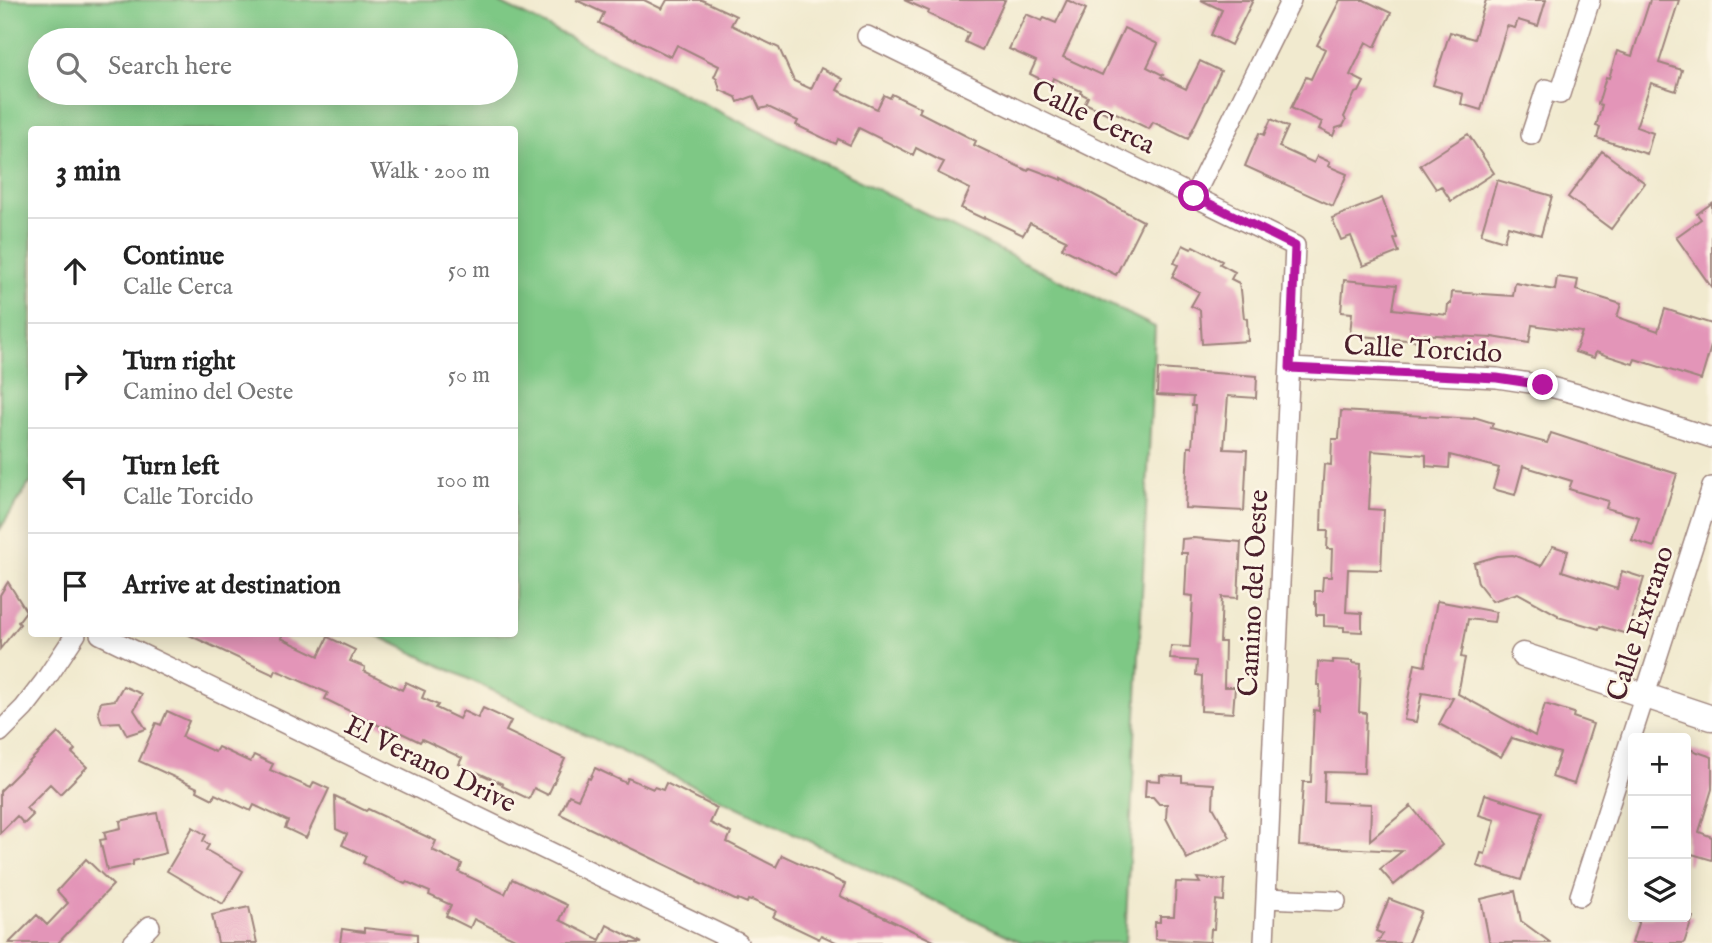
<!DOCTYPE html>
<html lang="en">
<head>
<meta charset="utf-8">
<style>
  :root { --surface:#fff; --page:#f2f2f2; --text:#222; --muted:#767676; --line:#e0e0e0 }
  body { margin:0; font-family:"IM FELL English",serif; background:var(--page); color:var(--text) }
  .controls { position:absolute; right:21px; bottom:21px; display:grid; overflow:hidden; border-radius:7px; box-shadow:0 4px 18px #0003 }
  .controls button { width:63px; height:63px; display:grid; place-items:center; padding:0; border:0; border-bottom:2px solid var(--line); background:var(--surface); color:var(--text); font:35px sans-serif }
  .stop { position:absolute; width:21px; height:21px; margin:-16px; border:5px solid #b5179e; border-radius:50%; background:#fff }
  .stop.end { background:#b5179e; border-color:#fff; box-shadow:0 2px 7px #0008 }
  .list { margin:0; padding:0; list-style:none }
  h2 { display:flex; justify-content:space-between; align-items:center; height:91px; margin:0; padding:0 28px; font-size:30px }
  h2 small { font-size:23px; font-weight:400; color:var(--muted) }
  .list li { display:grid; grid-template-columns:46px 1fr auto; gap:21px; align-items:center; box-sizing:border-box; height:105px; padding:0 28px; border-top:2px solid var(--line) }
  .list b { display:block; font-size:26px; white-space:nowrap }
  .list p { margin:0; font-size:23px; white-space:nowrap; color:var(--muted) }
  .list em { font-size:23px; font-style:normal; color:var(--muted) }
  .icon { flex:none; width:38px; height:38px; fill:none; stroke:currentColor; stroke-width:2; stroke-linecap:round; stroke-linejoin:round }
  .map { position:relative; flex:none; width:1712px; height:943px; overflow:hidden }
  .search { position:absolute; background:var(--surface); box-shadow:0 4px 18px #0003; left:28px; top:28px; width:490px; height:77px; display:flex; align-items:center; gap:18px; box-sizing:border-box; padding:0 24px; border-radius:38px; color:var(--muted); font-size:26px }
  .panel { position:absolute; background:var(--surface); box-shadow:0 4px 18px #0003; left:28px; top:126px; width:490px; height:511px; border-radius:7px }
  .map>svg:first-child { display:block }
  .green { fill:#7ec885; stroke:#647458; stroke-width:2; fill-rule:evenodd }
  .building { fill:#e395b8 }
  .lines { fill:none; stroke-linecap:round; stroke-linejoin:round }
  .minor-casing { stroke:#9e847d; stroke-width:22 }
  .tertiary-casing { stroke:#9e847d; stroke-width:27 }
  .minor { stroke:#fff; stroke-width:19 }
  .tertiary { stroke:#fff; stroke-width:24 }
  .route { stroke:#b5179e; stroke-width:9 }
  .labels { text-anchor:middle; stroke-width:5; stroke-linejoin:round; paint-order:stroke }
  .street-label { font-size:28px; fill:#4a1f2b; stroke:#fcf5e5 }
</style>
</head>
<body>
<div class="map">
<svg width="1712" height="943" viewBox="0 0 1712 943">
  <rect width="100%" height="100%" fill="#fcf5e5"/>
  <filter id="ink" filterUnits="userSpaceOnUse"><feTurbulence type="fractalNoise" baseFrequency=".0143" numOctaves="2"/><feDisplacementMap in="SourceGraphic" scale="14" xChannelSelector="R" yChannelSelector="G"/><feConvolveMatrix kernelMatrix="1 2 1 2 8 2 1 2 1" color-interpolation-filters="sRGB"/></filter>
  <filter id="wash" filterUnits="userSpaceOnUse"><feTurbulence type="fractalNoise" baseFrequency=".00686" numOctaves="4" result="noise"/><feDisplacementMap in="SourceGraphic" scale="28" xChannelSelector="R" yChannelSelector="G"/><feGaussianBlur stdDeviation="1.57" result="paint"/><feColorMatrix in="noise" values="0 0 0 0 0 0 0 0 0 0 0 0 0 0 0 0 0 1.4 0 .05"/><feComposite in="paint" operator="in"/></filter>
  <g filter="url(#wash)">
    <rect width="100%" height="100%" fill="#f1eacf"/>
    <!-- green -->
    <path class="green" d="M0,0H494L1155,327L1125,943H1023L374,634H514V130H32L31,484H29L0,529ZM506,40V93H40V40Z"/>
    <g id="blocks">
      <!-- building -->
      <path class="building" d="M576,0H644L662,9L667,0H702L736,16L731,25L779,48L794,81L811,89L821,68L843,79L837,90L877,109L884,95L890,98L892,94L921,108L919,112L976,141L974,145L1028,171L1030,168L1062,180V178L1143,221L1116,275L1062,248L1066,240L1030,223L1023,235L985,217L984,219L961,208L970,189L938,173L944,162L939,160L916,148L913,155L859,128L850,145L838,139L836,144L796,125L798,121L768,107L760,109L754,96L738,102L736,97L720,90L717,79L714,77L719,66L677,45L671,57L635,39L634,40L599,23L604,13Z
        M904,0H1005L982,50L965,42L969,33L928,14L929,11Z
        M1067,0L1086,9L1063,57L1102,75L1124,28L1158,44L1147,67L1163,75L1161,77L1186,89L1200,61L1221,71L1188,139L1153,122L1149,129L1110,110L1108,114L1085,103L1088,97L1080,93L1081,91L1053,78L1051,84L1030,74L1036,61L1009,49L1026,14L1042,21L1044,18L1056,23Z
        M1201,0H1253L1231,45L1211,35L1222,10Z
        M1340,0H1364L1391,13L1375,47L1366,42L1350,75L1364,82L1359,92L1355,93L1344,117L1346,120L1343,126L1336,128L1333,136L1319,129L1322,122L1291,108L1306,77L1311,79L1325,49L1317,45Z
        M1486,0H1546L1538,26L1518,20L1515,28L1507,26L1481,110L1461,104L1463,94L1433,85L1450,32L1474,39Z
        M1650,0H1679L1659,63L1682,70L1676,91L1651,83L1636,127L1653,133L1647,154L1597,138L1600,127L1596,126L1602,105L1598,104L1606,77L1609,78L1617,51L1632,56Z
        M1271,119L1288,127L1279,147L1314,163L1317,156L1330,162L1328,166L1347,174L1333,206L1245,166L1259,133L1264,135Z
        M1468,134L1494,173L1451,201L1441,186L1436,189L1420,165Z
        M1602,151L1645,183L1611,229L1568,197Z
        M1497,180L1552,196L1541,235L1508,226L1504,241L1481,234Z
        M1382,198L1397,238L1394,239L1399,252L1363,266L1351,236L1341,240L1332,218Z
        M1712,203V288L1676,237L1701,219L1697,214Z
        M1183,245L1191,249L1193,246L1222,261L1220,264L1235,272L1231,279L1239,283L1240,290H1241L1244,318L1247,319L1248,341L1202,344L1200,310L1191,306L1199,292L1172,277L1178,265L1174,263Z
        M1557,277L1578,280L1576,290L1621,304L1617,317L1658,331L1665,309L1712,324V343L1701,380L1635,359L1633,364L1596,352L1594,358L1575,352L1582,332L1532,325L1529,343L1492,337V338L1418,334V341L1350,335L1352,313L1341,312L1344,280L1397,285L1393,309L1447,315L1448,304H1451L1452,292L1513,296L1515,283L1555,290Z
        M1158,369L1257,376L1256,398L1228,396L1224,449L1247,450L1244,511L1185,508L1188,447H1192L1195,406H1192L1193,397L1157,395Z
        M1341,411L1474,419V417L1493,423L1491,428L1547,443L1551,433L1677,474L1654,547L1632,540L1639,517L1606,508L1608,501L1569,489L1572,481L1523,466L1515,495L1493,489L1499,468L1450,455L1449,468L1426,466V455L1372,451L1369,509L1384,510L1381,570L1348,569L1346,612L1362,613V632L1344,631V627L1324,626V615H1316V604H1315V591H1322L1323,577H1331L1332,549H1327L1328,530H1321L1322,495L1324,464L1331,465L1332,439H1339Z
        M1193,538L1241,542L1238,598L1222,597L1220,642H1225L1224,687H1235L1233,713L1201,711L1202,676L1196,675L1197,661L1170,659L1171,646L1190,647L1193,596L1185,595L1187,553H1181L1182,539Z
        M1553,546L1568,551L1562,571L1617,589L1622,571L1644,578L1627,634L1600,626L1599,629L1558,617V615L1518,593L1492,601L1478,583L1474,563L1497,556L1513,555L1541,566Z
        M8,582L26,611L18,622L20,624L0,649V595Z
        M1437,601L1496,612L1494,622L1468,619L1461,657L1465,658L1458,694L1535,736L1545,704L1574,713L1573,717L1593,724L1574,784L1552,777L1560,753L1512,738L1501,757L1439,724L1453,698L1422,693L1416,722L1404,720L1415,664L1425,666Z
        M187,634H283L281,638L319,656L328,637L355,650L350,661L365,667L364,671L402,690L406,682L425,691L422,698L438,705L436,708L459,719L463,711L478,718L483,708L511,721L506,731L565,759L548,795L534,788L529,799L502,786L503,784L459,764L462,758L422,739L420,742L387,726L386,729L325,699L328,693L276,670L274,675Z
        M1333,660L1352,661V663L1361,664L1359,712L1366,713L1364,773L1325,772L1324,802L1371,804L1370,840L1411,806L1442,845L1394,885L1380,869L1402,851L1299,846L1303,782H1311L1314,710L1319,711L1320,685H1317L1318,662L1333,663Z
        M123,686L142,694L134,710L146,729L127,735L120,722L102,723L98,711L101,702L115,700Z
        M167,711L189,721L182,737L215,752L218,747L250,762L254,755L273,764L270,770L311,788L314,782L329,789L306,838L285,828L288,821L254,805L251,811L215,794L213,799L197,791L198,788L139,761L156,723L161,725Z
        M58,733L75,750L72,753L87,767L60,794L50,784L26,808L33,815L24,824L17,816L0,833V791Z
        M1686,748L1712,757V789L1699,832L1712,837V860L1692,854L1689,864L1686,863Z
        M595,768L626,783L628,778L653,789L654,787L663,790L666,783L717,808L710,823L731,833L727,842L776,867L782,855L845,884L840,896L938,943H838L821,935L819,939L773,917L776,911L752,900L751,901L748,900L747,903L738,899L737,901L697,882V880L560,814L569,795L578,799L588,778L590,779Z
        M1160,775L1182,776V782L1214,784L1213,807L1230,837L1187,859L1166,818L1167,804H1159L1153,797H1145L1146,780L1160,781Z
        M1485,794L1542,812L1521,880L1477,866L1481,853L1485,854L1495,820L1479,815Z
        M335,796L366,811L368,809L436,841L432,850L462,864L459,872L505,894L512,879L567,905L560,920L600,940L607,925L642,943H523L474,919L470,928L446,916L451,905L429,895L430,892L407,882L405,884L363,863L366,856L342,845L347,834L336,829Z
        M157,813L166,853L133,861V865L107,870L100,840L106,839L104,832L121,828L120,821Z
        M193,827L206,835L203,841L209,845L206,850L243,871L223,904L167,871Z
        M86,859L113,885L58,943H9L37,915L47,925L68,903L57,891Z
        M1197,878L1225,880L1224,901L1216,900L1214,929H1211L1210,942L1155,939V922H1160V916H1174L1176,882L1200,883Z
        M1515,891L1521,921L1551,943H1493L1489,940L1481,899Z
        M1389,899L1421,911L1408,943H1377L1383,934L1376,931Z
        M249,907L257,943H218L212,915Z
        M1640,917H1693L1684,943H1632Z
        M364,928L417,934V943H340L342,929L364,932Z"/>
    </g>
  </g>
  <g filter="url(#ink)">
    <use href="#blocks" fill-opacity="0" stroke="#9e847d" stroke-width="2"/>
    <g class="lines">
      <defs>
        <path id="minor" d="M867,36L1295,246L1264,943
          M1531,135L1546,89L1560,94L1590,0
          M1194,196L1291,0
          M1290,368L1497,378L1543,385L1581,395L1712,438
          M100,634L738,943
          M0,732L24,708L44,682L76,634
          M1580,896L1712,487
          M1266,898L1336,901
          M133,943L150,926"/>
        <path id="tertiary" d="M1523,655L1712,718"/>
      </defs>
      <!-- minor casing -->
      <use href="#minor" class="minor-casing"/>
      <!-- tertiary casing -->
      <use href="#tertiary" class="tertiary-casing"/>
      <!-- minor -->
      <use href="#minor" class="minor"/>
      <!-- tertiary -->
      <use href="#tertiary" class="tertiary"/>
    </g>
  </g>
  <g class="lines" filter="url(#ink)">
    <!-- route -->
    <path class="route" d="M1194,196L1295,246L1290,368L1497,378L1543,385"/>
  </g>
  <g class="labels">
    <!-- street labels -->
    <g class="street-label">
      <text transform="translate(1094 116) rotate(26)" y="10">Calle Cerca</text>
      <text transform="translate(1423 348) rotate(3)" y="10">Calle Torcido</text>
      <text transform="translate(1252 593) rotate(-87)" y="10">Camino del Oeste</text>
      <text transform="translate(1639 623) rotate(-72)" y="10">Calle Extrano</text>
      <text transform="translate(431 763) rotate(26)" y="10">El Verano Drive</text>
    </g>
  </g>
</svg>
<div class="controls">
<button>+</button>
<button>−</button>
<button><svg class="icon" aria-label="layers" viewBox="0 0 24 24"><path d="M12 4l9 5-9 5-9-5zM3 14l9 5 9-5"/></svg></button>
</div>
<div class="stop" style="left:1194px;top:196px"></div>
<div class="stop end" style="left:1543px;top:385px"></div>
<div class="search"><svg class="icon" aria-label="search" viewBox="0 0 24 24"><circle cx="10" cy="10" r="6"/><path d="M15 15l6 6"/></svg>Search here</div>
<section class="panel">
<h2>3 min<small>Walk · 200 m</small></h2>
<ul class="list">
<li><svg class="icon" aria-label="ahead" viewBox="0 0 24 24"><path d="M12 20V5M6 11l6-6 6 6"/></svg><div><b>Continue</b><p>Calle Cerca</p></div><em>50 m</em></li>
<li><svg class="icon" aria-label="right" viewBox="0 0 24 24"><path d="M7 20v-9h11M14 6l5 5-5 5"/></svg><div><b>Turn right</b><p>Camino del Oeste</p></div><em>50 m</em></li>
<li><svg class="icon" aria-label="left" viewBox="0 0 24 24"><path d="M17 20v-9H6M10 6l-5 5 5 5"/></svg><div><b>Turn left</b><p>Calle Torcido</p></div><em>100 m</em></li>
<li><svg class="icon" aria-label="arrive" viewBox="0 0 24 24"><path d="M6 21V4h12l-3 4 3 4H6"/></svg><div><b>Arrive at destination</b></div></li>
</ul>
</section>
</div>
</body>
</html>
